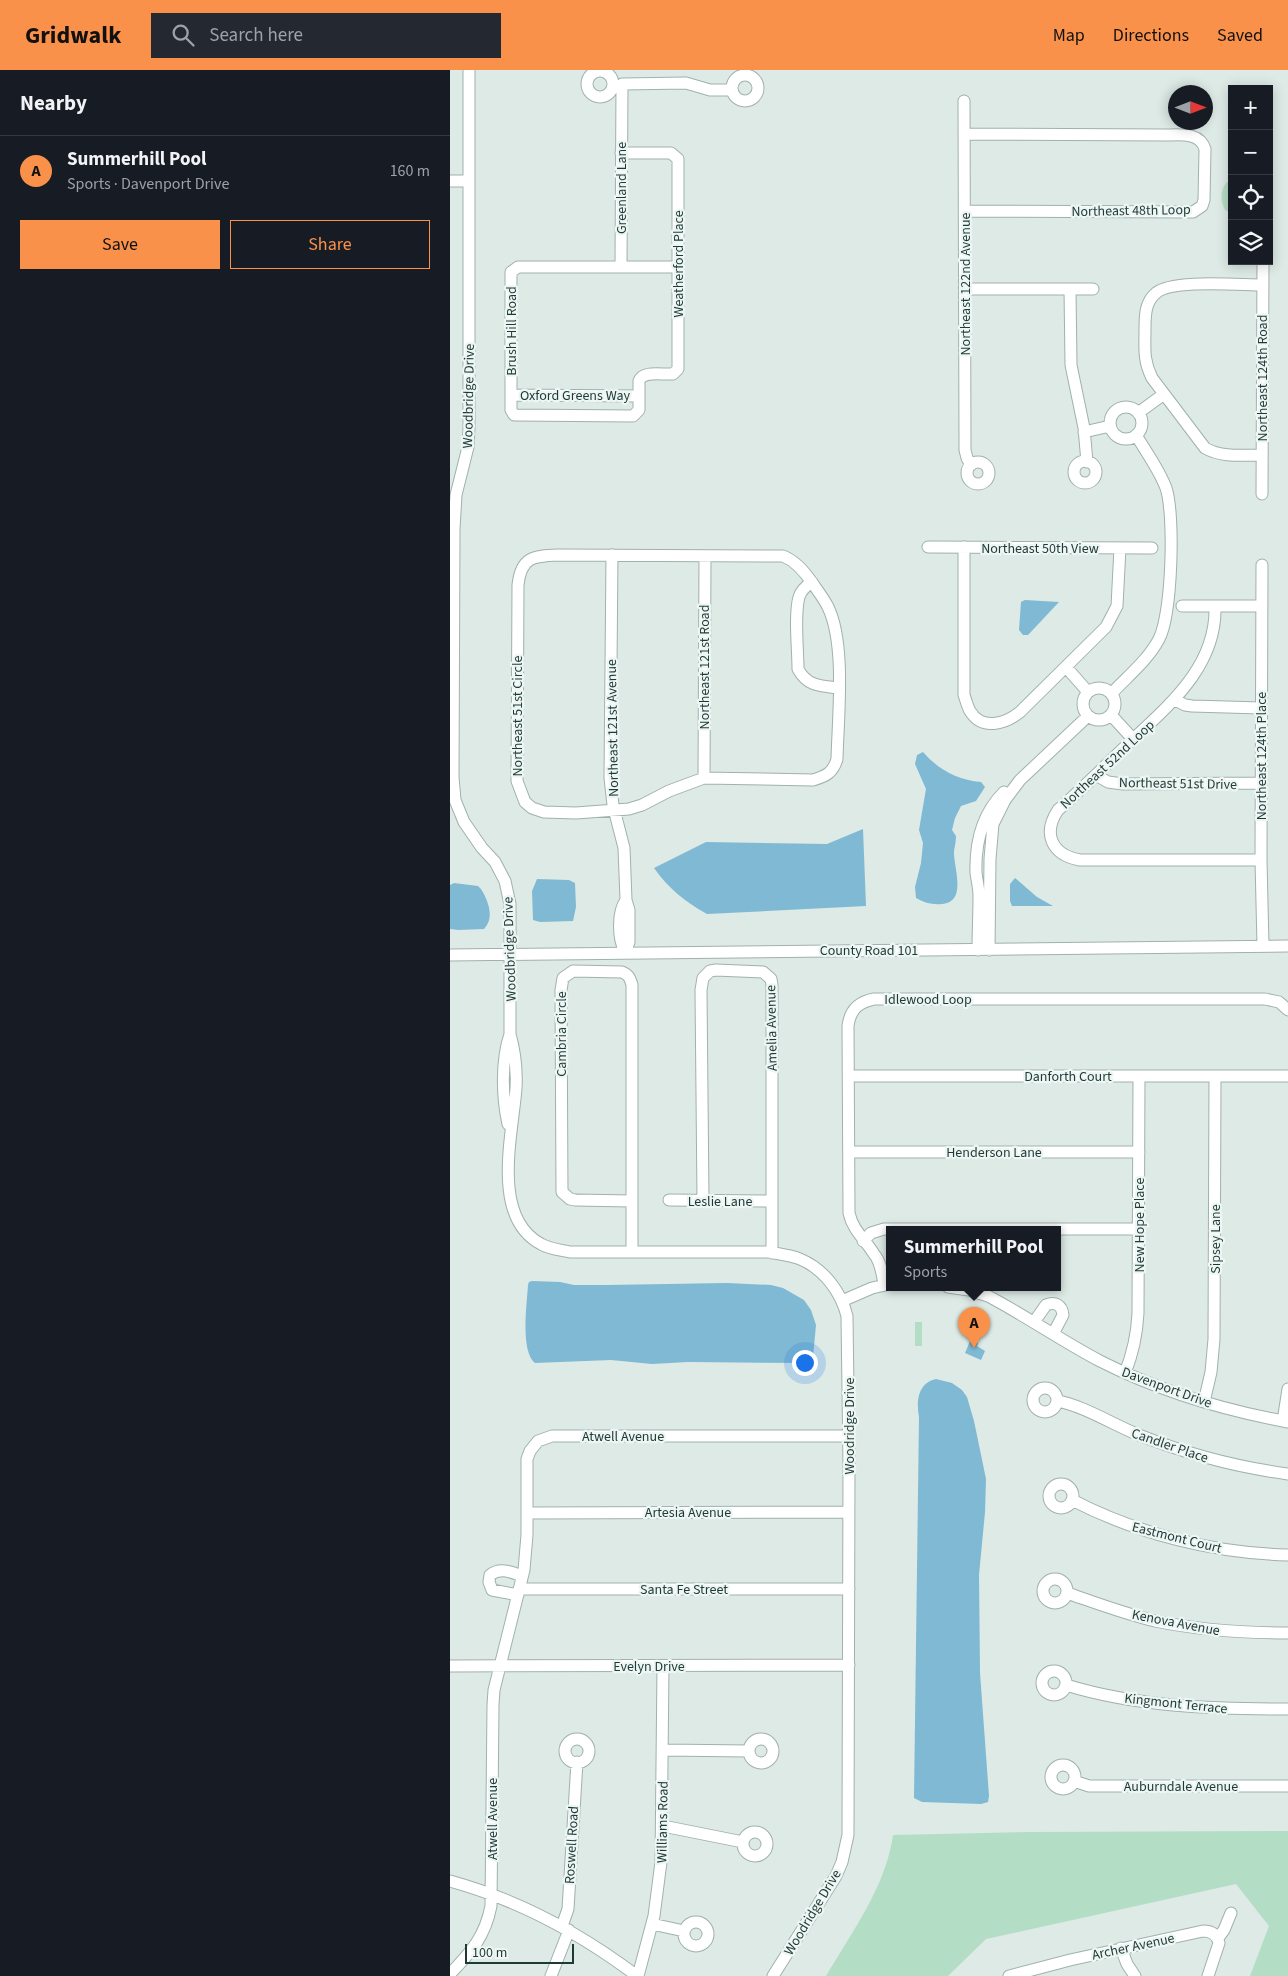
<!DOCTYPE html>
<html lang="en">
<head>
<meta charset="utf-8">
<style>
  :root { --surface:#171b24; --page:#242831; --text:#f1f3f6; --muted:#9ea1a6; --line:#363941; --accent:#fa914b }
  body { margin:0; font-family:"Source Sans 3",sans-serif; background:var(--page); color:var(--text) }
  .controls { position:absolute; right:15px; top:15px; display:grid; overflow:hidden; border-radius:0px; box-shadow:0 2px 12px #0003 }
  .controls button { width:45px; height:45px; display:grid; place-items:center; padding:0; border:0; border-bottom:1px solid var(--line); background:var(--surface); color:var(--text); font:25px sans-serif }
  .compass { position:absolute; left:718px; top:15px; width:45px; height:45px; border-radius:50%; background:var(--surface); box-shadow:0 2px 12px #0003; rotate:90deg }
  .scale { position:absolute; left:15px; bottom:12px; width:109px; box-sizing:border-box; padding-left:5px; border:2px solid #1e3936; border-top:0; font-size:14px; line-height:18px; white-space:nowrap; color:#1e3936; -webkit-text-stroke:4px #edf6f3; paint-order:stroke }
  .you { position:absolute; left:354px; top:1292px; width:18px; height:18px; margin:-12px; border:4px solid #fff; border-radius:50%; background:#1a73e8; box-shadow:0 0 0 8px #1a73e833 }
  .badge { display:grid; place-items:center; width:32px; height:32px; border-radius:50%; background:var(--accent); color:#111; font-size:16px; font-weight:700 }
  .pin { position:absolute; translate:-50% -41px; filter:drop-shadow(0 1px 2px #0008) }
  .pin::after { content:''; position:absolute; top:26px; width:18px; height:15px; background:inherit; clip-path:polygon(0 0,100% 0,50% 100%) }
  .popup { position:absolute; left:436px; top:1156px; width:175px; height:65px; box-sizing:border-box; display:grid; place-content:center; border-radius:0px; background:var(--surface); filter:drop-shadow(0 1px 4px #0005); font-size:16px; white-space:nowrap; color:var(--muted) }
  .popup b { font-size:19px; color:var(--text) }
  .popup::after { content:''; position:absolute; left:50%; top:100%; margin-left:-10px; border:10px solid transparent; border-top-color:var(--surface) }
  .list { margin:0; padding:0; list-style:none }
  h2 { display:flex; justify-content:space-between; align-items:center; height:65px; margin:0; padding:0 20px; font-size:21px }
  h2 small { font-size:16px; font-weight:400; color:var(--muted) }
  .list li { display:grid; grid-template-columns:32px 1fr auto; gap:15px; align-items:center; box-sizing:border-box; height:70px; padding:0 20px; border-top:1px solid var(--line) }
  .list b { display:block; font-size:19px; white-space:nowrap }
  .list p { margin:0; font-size:16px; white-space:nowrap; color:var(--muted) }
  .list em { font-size:16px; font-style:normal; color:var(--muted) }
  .actions { display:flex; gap:10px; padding:15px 20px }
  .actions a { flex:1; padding:11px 0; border:1px solid var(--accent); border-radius:0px; text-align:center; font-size:18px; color:var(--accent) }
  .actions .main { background:var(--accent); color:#111 }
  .icon { flex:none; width:28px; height:28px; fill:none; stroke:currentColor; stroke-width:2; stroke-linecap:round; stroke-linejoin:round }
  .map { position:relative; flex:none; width:838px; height:1906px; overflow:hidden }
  header { display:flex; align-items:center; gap:30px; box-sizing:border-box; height:70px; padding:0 25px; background:var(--accent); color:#111 }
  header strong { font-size:24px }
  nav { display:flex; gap:28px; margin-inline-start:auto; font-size:18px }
  .search { width:350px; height:45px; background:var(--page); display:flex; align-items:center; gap:12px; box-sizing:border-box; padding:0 18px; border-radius:0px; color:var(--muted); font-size:19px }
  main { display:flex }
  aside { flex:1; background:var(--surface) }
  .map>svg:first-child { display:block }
  .green { fill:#b4ddc5 }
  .water { fill:#80b9d3 }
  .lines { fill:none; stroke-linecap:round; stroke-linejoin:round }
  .minor-casing { stroke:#a0b1ae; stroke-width:13 }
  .minor { stroke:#fff; stroke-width:11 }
  .labels { text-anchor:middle; stroke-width:4.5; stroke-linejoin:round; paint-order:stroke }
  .street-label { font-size:14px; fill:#1e3936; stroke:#edf6f3 }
</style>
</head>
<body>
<header>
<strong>Gridwalk</strong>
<div class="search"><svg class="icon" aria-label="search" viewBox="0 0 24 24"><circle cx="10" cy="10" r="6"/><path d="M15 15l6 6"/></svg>Search here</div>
<nav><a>Map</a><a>Directions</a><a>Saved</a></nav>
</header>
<main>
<aside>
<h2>Nearby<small></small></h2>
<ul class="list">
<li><span class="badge">A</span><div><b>Summerhill Pool</b><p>Sports · Davenport Drive</p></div><em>160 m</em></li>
</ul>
<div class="actions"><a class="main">Save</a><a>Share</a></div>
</aside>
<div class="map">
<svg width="838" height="1906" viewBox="0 0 838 1906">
  <rect width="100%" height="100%" fill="#ddeae6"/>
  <!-- green -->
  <path class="green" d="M777,112H782V143L775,140C770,130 770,120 777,112Z
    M465,1252H472V1276H465Z
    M838,1761V1906H800L819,1856L786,1814L536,1869L498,1906H376C402,1862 436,1816 443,1765L581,1762Z"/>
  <!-- water -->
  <path class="water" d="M575,530L609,532L578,565H573L569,560L571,532Z
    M473,682C489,700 507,710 531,712L535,717L526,731L511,736L505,748L502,760L506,766C506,771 505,775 504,781C503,796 518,832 492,834C482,835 475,833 466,828L465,817L471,793L473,773L469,760L476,719L465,694L467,685Z
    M413,759L416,836L257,844C234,831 219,819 204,798L256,772L377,774Z
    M565,808L587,827L603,836H562L560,831V814Z
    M87,809L119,810L125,813L126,837L123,851L90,852L83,850L82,821Z
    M4,813L28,816L31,819C38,830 45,848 34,859L8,860L0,859V815Z
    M82,1211L110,1212L124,1215H157L277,1213L321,1215L333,1218L354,1230L361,1240L366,1255L363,1287L356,1293L238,1292L202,1294L161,1290L85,1293C70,1281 77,1234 78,1215L79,1212Z
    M521,1269L528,1273L527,1276L535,1281L531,1290L515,1283Z
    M486,1309L502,1313L512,1320L517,1327L524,1351L536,1409L535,1442L529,1505L530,1603L539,1726L538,1732L531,1734L472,1732L464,1728L469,1347C466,1331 468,1313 486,1309Z"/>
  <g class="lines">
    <defs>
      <path id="minor" d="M19,0V358L18,377L6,425L4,459L3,707L5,730L14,752L32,778L45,792L55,811L60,834V964C65,982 67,1000 66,1018C63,1063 40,1147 91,1174C99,1179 111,1180 120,1182H319C329,1184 340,1185 350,1189C374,1199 391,1222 397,1246L399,1395L398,1765L392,1792L386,1806L323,1906
        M137 14a13 13 0 1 1 26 0a13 13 0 1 1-26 0Z
        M282 18a13 13 0 1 1 26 0a13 13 0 1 1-26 0Z
        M514,31L515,380L517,388L521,395
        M171,83H221L228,89V299L223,304C212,305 193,300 189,311V340L183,346L64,345L61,340V202L68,197H228
        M0,111H19
        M515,141L743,142L752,136L754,130L755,79C750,62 730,65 716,65L515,64
        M171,197L172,14L236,13L260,20H282
        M515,219H643
        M620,219L621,295L634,358L637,392
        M61,325L189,326
        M660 353a16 16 0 1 1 32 0a16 16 0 1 1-32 0Z
        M688,343L714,324
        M634,362L660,356
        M812,385C793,385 772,388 755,378L702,308C693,290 695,278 695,259C695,246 695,232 706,223C722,209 789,215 813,215
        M624 402a11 11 0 1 1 22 0a11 11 0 1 1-22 0Z
        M517 403a11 11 0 1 1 22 0a11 11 0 1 1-22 0Z
        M812,424L813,191
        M478,477L702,478
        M514,477V625C516,630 517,636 520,641C532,661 555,654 570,642L656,557L667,536L670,478
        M108,485L333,486C346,491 355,502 363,514C368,521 374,529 378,537C396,574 388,647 387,689C383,703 376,706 363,710L254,708L219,721L192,735L179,739L126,743L94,742L82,738L75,732L67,711L68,515C71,487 83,486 108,485Z
        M162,485L160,708L163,735L174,778L176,830L179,840V872L175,882
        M812,495L811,790L813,876
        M362,512C356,516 351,520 349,527C344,545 348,579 348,599C357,616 370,616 388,618
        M732,536H812
        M765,536C767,597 718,636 678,674C655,696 632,719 608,740C592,764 602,785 630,790H811
        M616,597L638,622
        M633 634a16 16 0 1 1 32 0a16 16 0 1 1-32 0Z
        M662,623C678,606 698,590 709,569C722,544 725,445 716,418C709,399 696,382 686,365
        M725,630L735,635L742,636L811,638
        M661,645L683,669
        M646,705L658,712L673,714L811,713
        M254,708L255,486
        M528,880C528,862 529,844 529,826C529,818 527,811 526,803C525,773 532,744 554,722
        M539,880L540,789L543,754L555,730L570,710L638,646
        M175,882C168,868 167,843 176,830
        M0,885L838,876
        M399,1006H838
        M58,1054C52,1027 51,991 60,964
        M399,1082H689
        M219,1130L322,1131
        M253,1130L251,920L253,908L260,901L266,900L313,902L321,909L322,915V1183
        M182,1131L125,1130L120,1129L112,1122L111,920L113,908L123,901L172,902C179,905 180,908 182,915V1182
        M413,1171L421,1163L434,1159H689
        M434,1214C432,1204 431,1192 424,1184C415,1169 403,1161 399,1143L398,956C400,940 408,932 424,929H815L829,932L838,940
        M498,1217L519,1220L538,1226C576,1246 612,1271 650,1291C709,1321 773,1340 838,1352
        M392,1231L422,1218L440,1214
        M584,1252L596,1235C605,1231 612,1235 613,1245L603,1264
        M675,1303C683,1283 687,1265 688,1243L689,1006
        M583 1330a12 12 0 1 1 24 0a12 12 0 1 1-24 0Z
        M607,1331C632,1335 664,1355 689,1365C737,1384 787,1397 838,1404
        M754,1332L761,1302L764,1269L765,1006
        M833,1351L838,1319
        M599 1426a12 12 0 1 1 24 0a12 12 0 1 1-24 0Z
        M622,1430C688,1464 763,1483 838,1485
        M77,1443L399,1442
        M593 1521a12 12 0 1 1 24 0a12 12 0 1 1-24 0Z
        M69,1519H399
        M617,1523C646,1533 675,1544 705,1551C749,1560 793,1563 838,1563
        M68,1525L42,1520L39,1512L40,1505C50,1497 61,1502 72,1506
        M0,1596L399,1595
        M592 1613a12 12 0 1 1 24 0a12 12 0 1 1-24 0Z
        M616,1615C688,1637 763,1639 838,1639
        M299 1681a12 12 0 1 1 24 0a12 12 0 1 1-24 0Z
        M115 1681a12 12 0 1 1 24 0a12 12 0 1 1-24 0Z
        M213,1680L299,1681
        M601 1707a12 12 0 1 1 24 0a12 12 0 1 1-24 0Z
        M624,1711L639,1716H838
        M213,1756L293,1772
        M293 1774a12 12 0 1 1 24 0a12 12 0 1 1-24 0Z
        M0,1811C69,1830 130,1863 187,1906
        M234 1864a12 12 0 1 1 24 0a12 12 0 1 1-24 0Z
        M202,1854L234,1861
        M112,1856L118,1839L127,1692
        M768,1868L774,1860L781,1843
        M671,1878L677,1894L685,1906
        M0,1904C21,1882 35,1867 41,1836L43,1635L44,1620L74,1500L77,1465V1389L80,1381L88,1371L102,1366H399
        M101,1906L119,1860
        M188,1906L204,1846L211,1792L213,1596
        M559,1906L620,1890L753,1861C761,1861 767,1864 769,1873L758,1906"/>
    </defs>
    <!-- minor casing -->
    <use href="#minor" class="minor-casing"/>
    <!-- minor -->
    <use href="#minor" class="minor"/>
  </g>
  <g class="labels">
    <!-- street labels -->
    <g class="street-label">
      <text transform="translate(171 118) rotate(-90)" y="5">Greenland Lane</text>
      <text transform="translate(681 140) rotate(-1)" y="5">Northeast 48th Loop</text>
      <text transform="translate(228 194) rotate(-90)" y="5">Weatherford Place</text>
      <text transform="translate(515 214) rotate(-90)" y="5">Northeast 122nd Avenue</text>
      <text transform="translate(61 261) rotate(-90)" y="5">Brush Hill Road</text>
      <text transform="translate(812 308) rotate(-90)" y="5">Northeast 124th Road</text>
      <text x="125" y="330">Oxford Greens Way</text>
      <text transform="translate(18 326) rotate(-89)" y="5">Woodbridge Drive</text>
      <text x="590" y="483">Northeast 50th View</text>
      <text transform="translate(254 597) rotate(-90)" y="5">Northeast 121st Road</text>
      <text transform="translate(67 646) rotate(-90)" y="5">Northeast 51st Circle</text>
      <text transform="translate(162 658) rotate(-91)" y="5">Northeast 121st Avenue</text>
      <text transform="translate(811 686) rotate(-90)" y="5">Northeast 124th Place</text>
      <text transform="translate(657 694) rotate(-43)" y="5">Northeast 52nd Loop</text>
      <text transform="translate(728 713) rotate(1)" y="5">Northeast 51st Drive</text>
      <text transform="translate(59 879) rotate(-92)" y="5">Woodbridge Drive</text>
      <text x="419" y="885">County Road 101</text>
      <text x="478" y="934">Idlewood Loop</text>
      <text transform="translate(321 958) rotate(-91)" y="5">Amelia Avenue</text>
      <text transform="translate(111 964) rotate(-90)" y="5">Cambria Circle</text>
      <text x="618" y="1011">Danforth Court</text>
      <text x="544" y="1087">Henderson Lane</text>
      <text x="270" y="1136">Leslie Lane</text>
      <text transform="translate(689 1155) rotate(-90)" y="5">New Hope Place</text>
      <text transform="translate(765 1169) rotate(-90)" y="5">Sipsey Lane</text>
      <text transform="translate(717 1317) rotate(20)" y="5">Davenport Drive</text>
      <text transform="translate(399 1356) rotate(-90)" y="5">Woodridge Drive</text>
      <text x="173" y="1371">Atwell Avenue</text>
      <text transform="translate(720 1375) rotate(19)" y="5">Candler Place</text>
      <text x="238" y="1447">Artesia Avenue</text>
      <text transform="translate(727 1467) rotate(14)" y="5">Eastmont Court</text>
      <text x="234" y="1524">Santa Fe Street</text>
      <text transform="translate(726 1552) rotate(11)" y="5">Kenova Avenue</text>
      <text x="199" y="1601">Evelyn Drive</text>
      <text transform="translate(726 1633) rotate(6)" y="5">Kingmont Terrace</text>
      <text x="731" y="1721">Auburndale Avenue</text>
      <text transform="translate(42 1749) rotate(-90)" y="5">Atwell Avenue</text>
      <text transform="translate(212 1752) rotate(-89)" y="5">Williams Road</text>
      <text transform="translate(121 1775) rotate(-87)" y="5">Roswell Road</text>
      <text transform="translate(362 1842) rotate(-59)" y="5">Woodridge Drive</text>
      <text transform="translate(683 1876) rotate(-12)" y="5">Archer Avenue</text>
    </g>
  </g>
</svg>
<div class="controls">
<button>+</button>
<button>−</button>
<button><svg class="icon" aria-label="locate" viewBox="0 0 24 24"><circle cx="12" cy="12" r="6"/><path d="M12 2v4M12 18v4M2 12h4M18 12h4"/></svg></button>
<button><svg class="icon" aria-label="layers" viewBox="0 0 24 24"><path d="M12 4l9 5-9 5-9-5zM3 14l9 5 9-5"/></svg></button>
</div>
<svg class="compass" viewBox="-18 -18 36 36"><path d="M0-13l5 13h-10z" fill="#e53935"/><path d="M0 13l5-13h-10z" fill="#9ea1a6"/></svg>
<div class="scale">100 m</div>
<div class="you"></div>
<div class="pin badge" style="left:524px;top:1278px">A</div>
<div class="popup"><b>Summerhill Pool</b>Sports</div>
</div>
</main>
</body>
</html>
